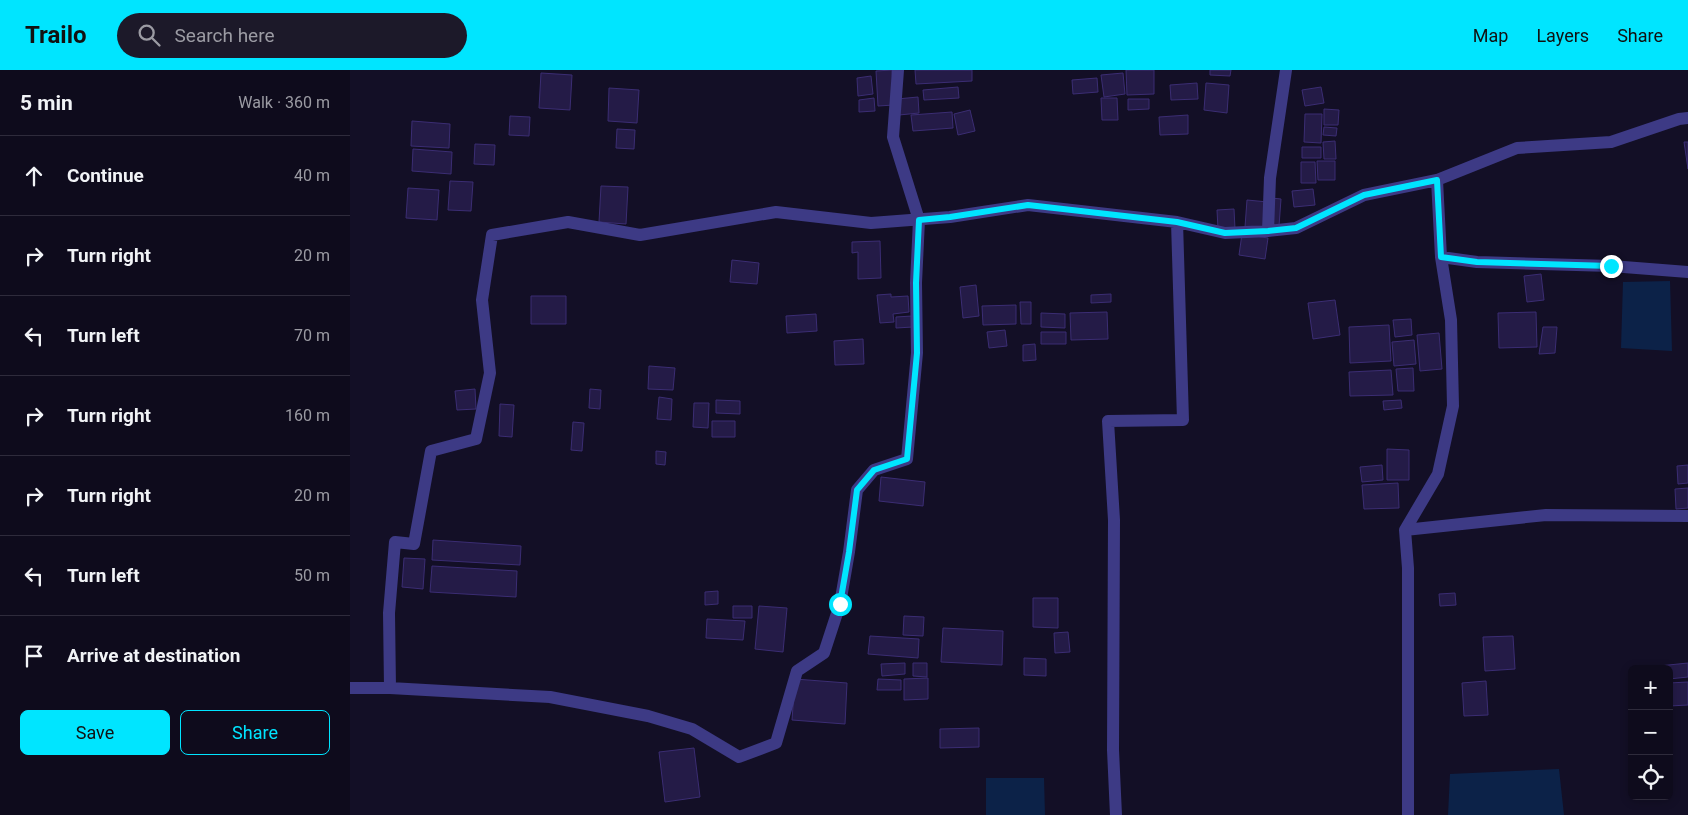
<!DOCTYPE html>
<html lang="en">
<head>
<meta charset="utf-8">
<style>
  :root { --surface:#0e0b1c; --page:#1c1929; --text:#f1f3f6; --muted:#9b9ba3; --line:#2e2b3b; --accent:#00e5ff }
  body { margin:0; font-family:Roboto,sans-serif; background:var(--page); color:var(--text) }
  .controls { position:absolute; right:15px; bottom:15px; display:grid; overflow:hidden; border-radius:8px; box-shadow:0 2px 8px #0003 }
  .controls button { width:45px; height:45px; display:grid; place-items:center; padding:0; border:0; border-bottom:1px solid var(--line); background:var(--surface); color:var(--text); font:25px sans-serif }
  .stop { position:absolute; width:15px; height:15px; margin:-11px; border:4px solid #00e5ff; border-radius:50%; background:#fff }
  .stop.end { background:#00e5ff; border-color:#fff; box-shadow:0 1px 5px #0008 }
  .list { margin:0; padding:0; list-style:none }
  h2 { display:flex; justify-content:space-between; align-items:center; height:65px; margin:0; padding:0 20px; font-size:21px }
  h2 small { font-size:16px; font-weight:400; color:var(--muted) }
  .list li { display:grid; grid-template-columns:32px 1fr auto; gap:15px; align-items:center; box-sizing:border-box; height:80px; padding:0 20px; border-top:1px solid var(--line) }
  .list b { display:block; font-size:19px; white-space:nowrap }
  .list em { font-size:16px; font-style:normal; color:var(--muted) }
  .actions { display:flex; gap:10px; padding:15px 20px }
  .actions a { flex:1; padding:11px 0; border:1px solid var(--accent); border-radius:8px; text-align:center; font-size:18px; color:var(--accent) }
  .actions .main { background:var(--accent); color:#111 }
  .icon { flex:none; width:28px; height:28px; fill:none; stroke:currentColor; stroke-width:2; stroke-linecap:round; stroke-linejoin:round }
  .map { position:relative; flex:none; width:1338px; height:745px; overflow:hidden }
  header { display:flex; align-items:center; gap:30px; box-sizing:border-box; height:70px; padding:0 25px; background:var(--accent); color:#111 }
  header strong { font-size:24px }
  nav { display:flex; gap:28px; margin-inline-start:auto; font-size:18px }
  .search { width:350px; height:45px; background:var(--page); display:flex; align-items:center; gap:12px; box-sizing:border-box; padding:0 18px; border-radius:28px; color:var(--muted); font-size:19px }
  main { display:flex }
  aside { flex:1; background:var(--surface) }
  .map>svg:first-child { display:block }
  .water { fill:#0c2248 }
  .building { fill:#241b47; stroke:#3b2d73 }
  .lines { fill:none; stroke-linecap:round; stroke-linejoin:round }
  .minor { stroke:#3d3a85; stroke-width:12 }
  .route { stroke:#00e5ff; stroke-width:6 }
</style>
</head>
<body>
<header>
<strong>Trailo</strong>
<div class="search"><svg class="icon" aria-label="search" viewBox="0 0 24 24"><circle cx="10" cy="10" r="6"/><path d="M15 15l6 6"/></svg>Search here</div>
<nav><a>Map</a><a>Layers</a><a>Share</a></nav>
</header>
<main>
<aside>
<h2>5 min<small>Walk · 360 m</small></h2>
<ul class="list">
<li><svg class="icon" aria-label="ahead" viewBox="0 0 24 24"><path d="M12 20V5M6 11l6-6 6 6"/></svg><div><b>Continue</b></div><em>40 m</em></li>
<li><svg class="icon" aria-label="right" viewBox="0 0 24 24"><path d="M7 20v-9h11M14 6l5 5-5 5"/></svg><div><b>Turn right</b></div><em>20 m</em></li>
<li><svg class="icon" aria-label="left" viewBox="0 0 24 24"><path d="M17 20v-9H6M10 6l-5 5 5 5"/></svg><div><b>Turn left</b></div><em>70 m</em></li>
<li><svg class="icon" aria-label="right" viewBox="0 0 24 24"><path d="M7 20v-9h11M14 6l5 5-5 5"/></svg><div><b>Turn right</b></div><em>160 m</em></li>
<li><svg class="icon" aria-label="right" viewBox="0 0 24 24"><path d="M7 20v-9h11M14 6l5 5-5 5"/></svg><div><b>Turn right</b></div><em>20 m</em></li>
<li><svg class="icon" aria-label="left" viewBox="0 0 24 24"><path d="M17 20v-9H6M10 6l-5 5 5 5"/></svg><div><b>Turn left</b></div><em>50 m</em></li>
<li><svg class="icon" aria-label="arrive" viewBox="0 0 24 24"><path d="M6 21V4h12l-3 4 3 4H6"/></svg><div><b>Arrive at destination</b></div></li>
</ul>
<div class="actions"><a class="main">Save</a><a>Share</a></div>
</aside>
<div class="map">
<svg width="1338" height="745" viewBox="0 0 1338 745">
  <rect width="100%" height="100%" fill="#130f26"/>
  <!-- water -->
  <path class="water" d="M1320,211L1322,281L1271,278L1273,212Z
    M1209,699L1214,745H1098L1100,704Z
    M636,708H694L695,745H636Z"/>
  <!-- building -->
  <path class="building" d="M542,0L544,35L528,36L526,1Z
    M565,0H622V11L566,14Z
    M776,0H804V24L777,25Z
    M860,0H881L880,6L860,5Z
    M191,3L222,5L220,40L189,38Z
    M773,3L775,24L754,27L751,5Z
    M521,6L523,24L508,26L507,8Z
    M747,8L748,22L723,24L722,10Z
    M847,13L848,29L821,30L820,15Z
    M856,13L879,15L877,43L854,40Z
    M608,17L609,28L574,30L573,20Z
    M971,17L974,33L955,36L952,20Z
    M259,18L289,20L287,53L258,51Z
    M568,27L569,43L549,45L547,29Z
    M524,28L525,41L509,42V30Z
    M751,28H767L768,50H752Z
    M778,29H799V39L778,40Z
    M974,39L989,40L988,55H974Z
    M620,40L625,61L608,65L604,44Z
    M602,42L603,58L563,61L561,45Z
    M955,44H972L971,73L954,72Z
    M838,45V64L810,65L809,47Z
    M160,46L180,47L179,66L159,65Z
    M62,51L100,54L99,78L61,76Z
    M974,57L987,58L986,66L973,65Z
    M267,59L285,60L284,79L266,78Z
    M985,71L986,89H974L973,72Z
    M1334,72H1338V99Z
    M125,74L145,75L144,95L124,94Z
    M952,77H971V88H952Z
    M63,79L102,82L101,104L62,101Z
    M967,91H985V110H968Z
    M951,92H965L966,113H951Z
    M100,111L123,112L121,141L98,140Z
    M251,116L278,117L276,154L249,152Z
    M58,118L89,120L87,150L56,148Z
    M963,119L965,135L944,137L942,121Z
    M921,128L931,129L929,156L919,155Z
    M897,130L918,132L916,159L895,157Z
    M884,139L885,159H868L867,140Z
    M892,164L918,168L915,189L889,185Z
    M530,171L531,208L508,209V182L502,183V172Z
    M382,190L409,193L407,214L380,212Z
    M1191,204L1194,230L1177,232L1174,206Z
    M626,215L629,246L613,248L610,217Z
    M541,224V227L558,226L559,242L543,244L544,252L530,253L527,225Z
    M761,224V232L741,233V225Z
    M181,226H216V254H181Z
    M985,230L990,265L963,269L958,233Z
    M670,232H681V254H671Z
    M666,235V254L633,255L632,236Z
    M757,242L758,269L721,270L720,243Z
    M1186,242L1187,277L1149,278L1148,243Z
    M691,243L715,244V258L691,257Z
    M466,244L467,261L437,263L436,246Z
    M562,246L563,257L546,258V247Z
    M1061,249L1062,265L1045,267L1043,250Z
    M1039,255L1041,291L1000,293L999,257Z
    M1193,257H1207L1205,283L1189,284Z
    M655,260L657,276L639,278L637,262Z
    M691,262H716V274H691Z
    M1089,263L1092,299L1070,301L1067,265Z
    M513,269L514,294L485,295L484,271Z
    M1064,270L1066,294L1044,296L1042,272Z
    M685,274L686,290L673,291V275Z
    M299,296L325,298L323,320L298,319Z
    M1063,298L1064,321H1048L1046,299Z
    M1041,300L1043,325L1000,326L999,302Z
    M125,319L126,339L107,340L105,321Z
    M240,319L251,320L250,339L239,338Z
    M309,327L322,329L321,350L307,349Z
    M366,330L390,331V344L366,343Z
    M1051,330L1052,338L1034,340L1033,331Z
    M344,333H359L358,358L343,357Z
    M150,334L164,335L162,367L149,366Z
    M362,351H385V367H362Z
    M223,352L234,353L232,381L221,380Z
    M1037,379L1059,380V410H1037Z
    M306,381L316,382L315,395L306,394Z
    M1032,395L1033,410L1012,412L1010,397Z
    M1338,395V413L1328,414L1327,396Z
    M531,407L575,412L573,436L529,431Z
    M1048,413L1049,438L1014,439L1012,415Z
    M1338,418V438L1326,439L1325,419Z
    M83,470L171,476L170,495L82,490Z
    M54,488L75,489L73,519L52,517Z
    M82,496L167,501L166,527L80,522Z
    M368,521V534L355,535V522Z
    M1105,523L1106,535L1090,536L1089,524Z
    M683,528H708V558L683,557Z
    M383,536H402V548H383Z
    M409,536L437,538L433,582L405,579Z
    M554,546L574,547L573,566L553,565Z
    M357,549L395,551L393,570L356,568Z
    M593,558L653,561L652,595L591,592Z
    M718,562L720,582L705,583L704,563Z
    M520,566L569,569L568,588L518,584Z
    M1163,566L1165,599L1135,601L1133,567Z
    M674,588L696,589V606L674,605Z
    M555,593V604L532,606L531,594Z
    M563,593H577V607L563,606Z
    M1338,593V607L1319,609V599H1299V597Z
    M578,608V629L554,630V609Z
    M445,609L497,613L495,654L442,650Z
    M528,609L551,610V620H527Z
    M1136,611L1138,645L1114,646L1112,613Z
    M1338,612V635L1319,636V613Z
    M629,658V677L590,678V659Z
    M344,678L350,727L315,732L309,682Z"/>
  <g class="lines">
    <!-- minor -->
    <path class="minor" d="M918,161L946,158L1014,125L1087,110L1167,78L1261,72L1329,49L1338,48
      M1091,187L1127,192L1261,196L1338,202
      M1055,460L1196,445L1338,446
      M0,618H40L200,627L298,646L342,659L389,687L426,673L447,601L474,583L490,534L499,482L507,420L524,400L557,389L567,283L566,213L569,150L543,67L548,0
      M40,618L39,543L45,472L64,474L81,381L126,369L140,303L132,230L142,165L218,152L290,165L426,142L521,153L600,147L678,135L827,152L875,163L918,161L920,108L936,0
      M766,745L763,680L764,450L758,351L833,350L827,152
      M1058,745V498L1055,460L1088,404L1103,336L1101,250L1091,187L1087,110"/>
  </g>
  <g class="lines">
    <!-- route -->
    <path class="route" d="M490,534L499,482L507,420L524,400L557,389L567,283L566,213L569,150L600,147L678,135L827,152L875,163L918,161L946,158L1014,125L1087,110L1091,187L1127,192L1261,196"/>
  </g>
</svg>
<div class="controls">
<button>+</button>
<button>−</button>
<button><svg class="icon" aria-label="locate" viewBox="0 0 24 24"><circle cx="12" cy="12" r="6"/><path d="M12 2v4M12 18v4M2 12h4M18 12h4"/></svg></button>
</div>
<div class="stop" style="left:490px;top:534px"></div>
<div class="stop end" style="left:1261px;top:196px"></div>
</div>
</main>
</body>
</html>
